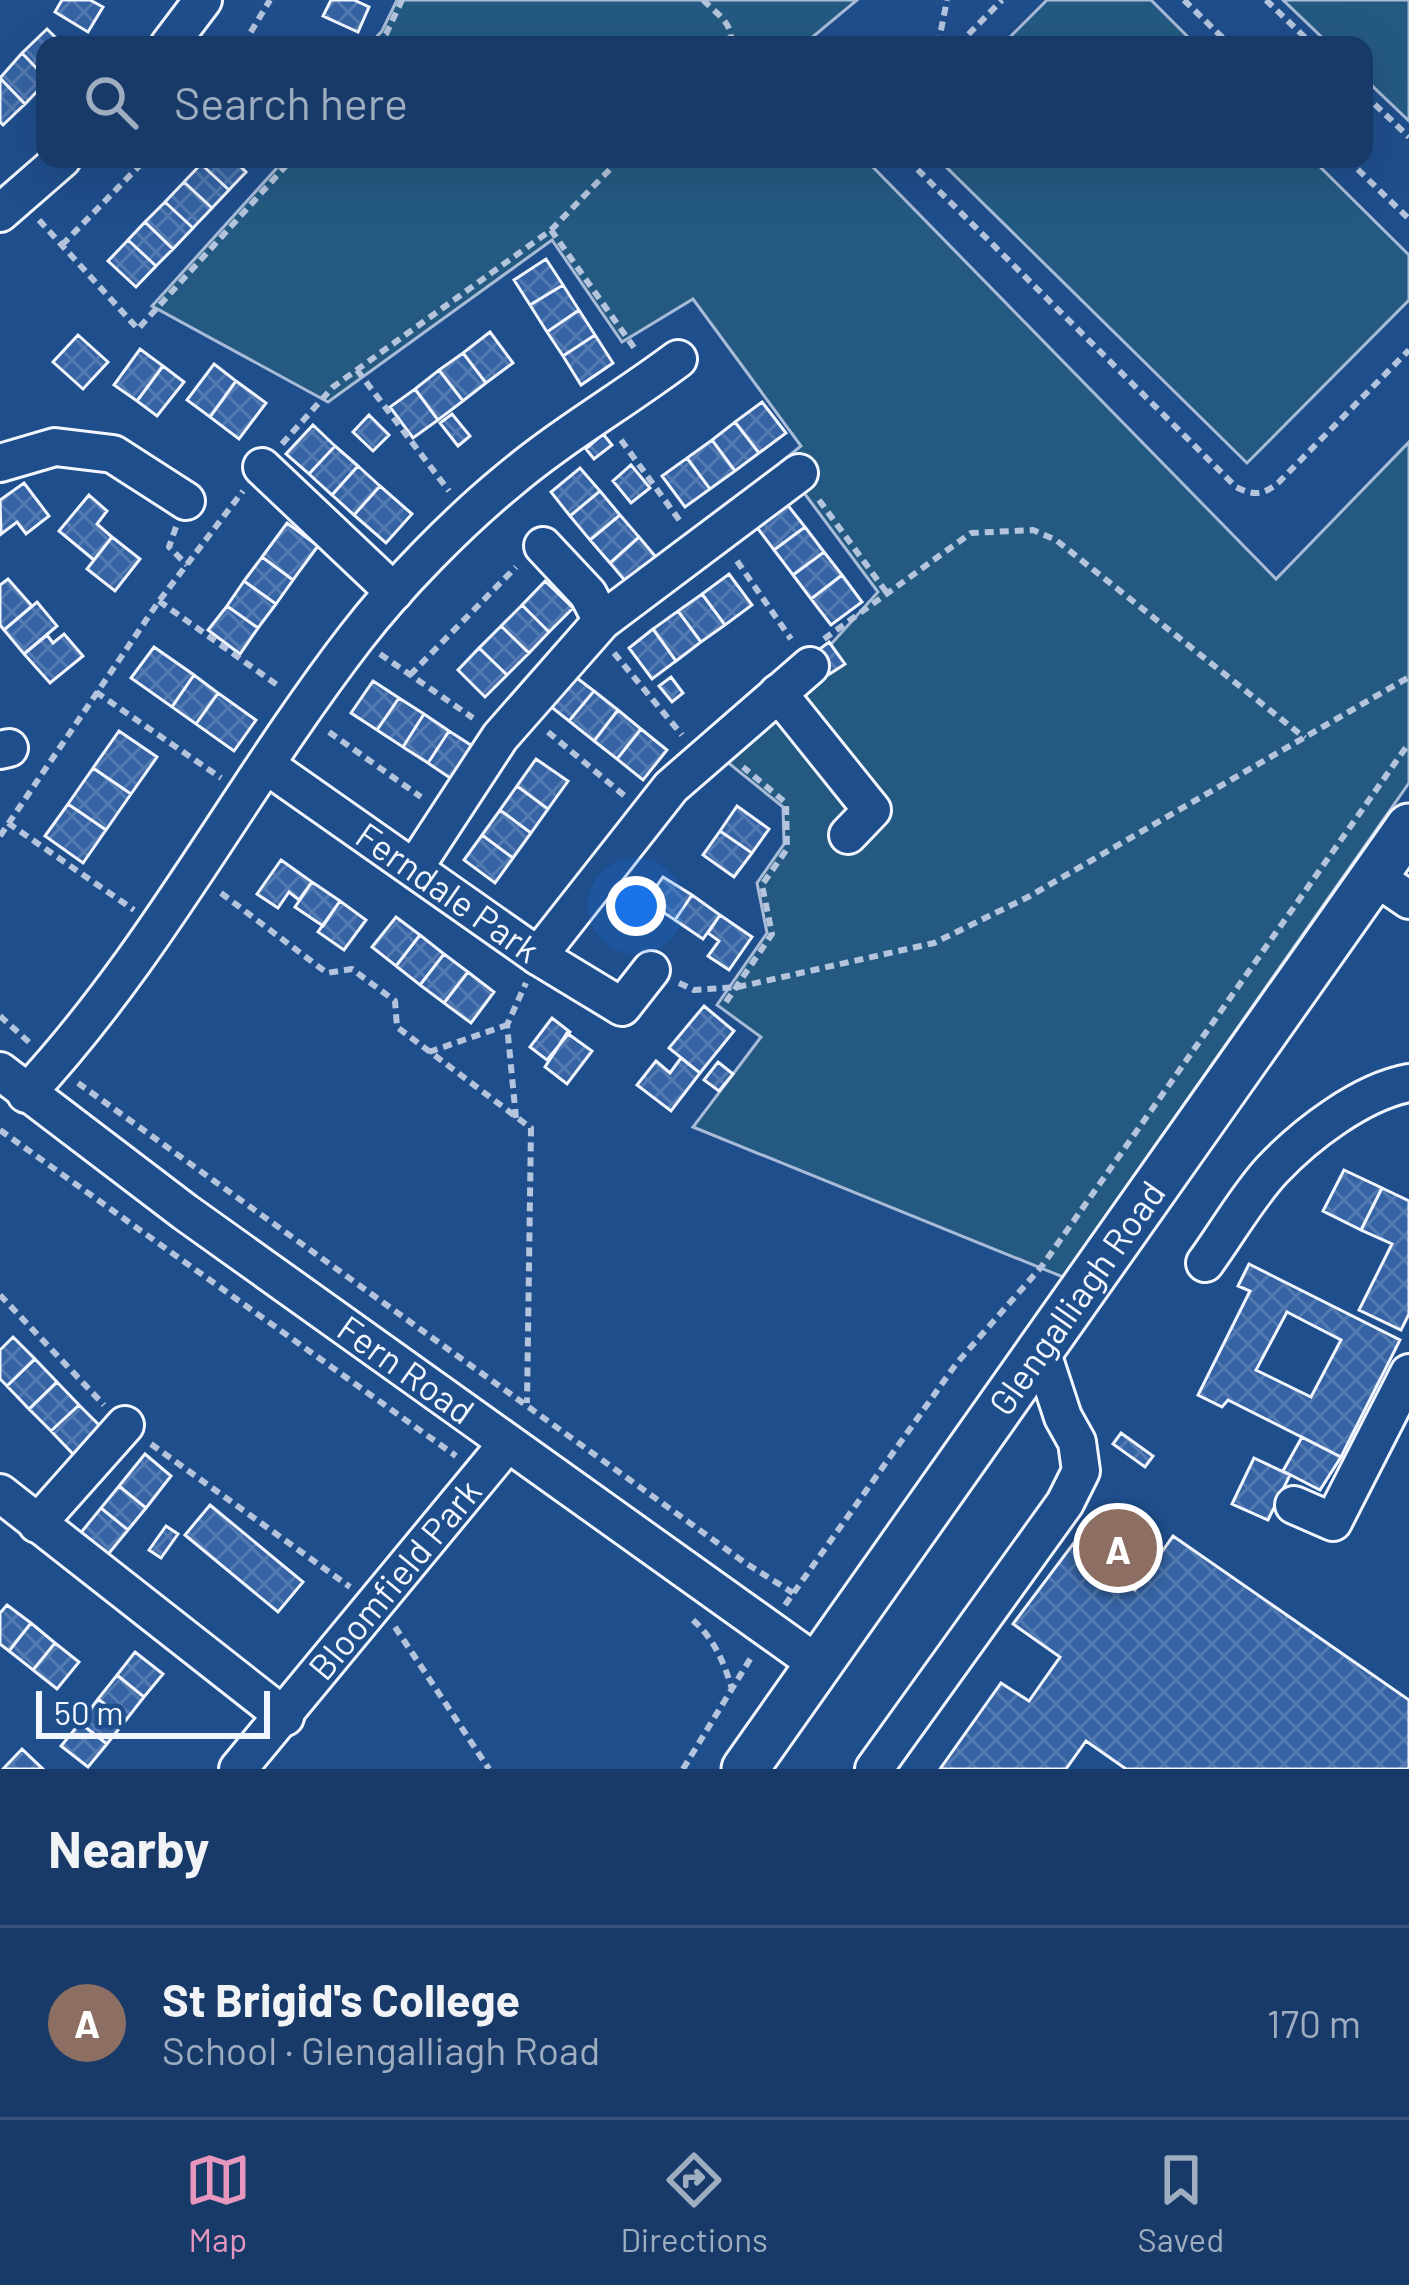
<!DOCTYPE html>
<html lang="en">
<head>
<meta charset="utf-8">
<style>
  :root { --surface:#173a69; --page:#244571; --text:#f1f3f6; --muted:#9eadc0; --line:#36547d; --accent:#e797bd }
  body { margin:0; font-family:Barlow,sans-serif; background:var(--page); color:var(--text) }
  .scale { position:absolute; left:36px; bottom:30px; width:234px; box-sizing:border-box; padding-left:12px; border:6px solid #f2f6ff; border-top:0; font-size:33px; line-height:42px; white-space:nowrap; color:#f2f6ff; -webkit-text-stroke:9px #1f4e8c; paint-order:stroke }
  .you { position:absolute; left:636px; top:906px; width:42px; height:42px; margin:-30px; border:9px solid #fff; border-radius:50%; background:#1a73e8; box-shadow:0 0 0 18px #1a73e833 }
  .badge { display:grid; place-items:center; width:78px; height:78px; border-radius:50%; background:var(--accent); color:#fff; font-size:39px; font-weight:700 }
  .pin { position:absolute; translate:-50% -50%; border:6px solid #fff; box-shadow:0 3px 12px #0006 }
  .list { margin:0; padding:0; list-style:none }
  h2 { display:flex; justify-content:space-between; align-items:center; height:156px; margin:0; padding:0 48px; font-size:51px }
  h2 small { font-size:39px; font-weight:400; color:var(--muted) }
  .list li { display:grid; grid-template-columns:78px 1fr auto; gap:36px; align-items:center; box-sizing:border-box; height:192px; padding:0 48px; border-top:3px solid var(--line) }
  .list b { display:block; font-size:45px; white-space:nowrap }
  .list p { margin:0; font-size:39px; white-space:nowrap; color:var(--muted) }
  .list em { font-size:39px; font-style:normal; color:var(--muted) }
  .icon { flex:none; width:66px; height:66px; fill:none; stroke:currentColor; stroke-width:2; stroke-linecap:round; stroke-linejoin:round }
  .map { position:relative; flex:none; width:1409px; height:1769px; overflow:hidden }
  .search { position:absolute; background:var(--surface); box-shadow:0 12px 48px #0002; left:36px; right:36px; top:36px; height:132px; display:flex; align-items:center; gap:30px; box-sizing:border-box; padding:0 42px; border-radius:24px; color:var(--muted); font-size:45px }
  .sheet { height:348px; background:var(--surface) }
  nav { display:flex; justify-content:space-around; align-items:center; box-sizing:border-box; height:168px; border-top:3px solid var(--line); background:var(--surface); font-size:33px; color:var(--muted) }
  nav a { display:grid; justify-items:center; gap:6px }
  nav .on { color:var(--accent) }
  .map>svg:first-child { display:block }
  .green { fill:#245a82; stroke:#a8bbd7; stroke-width:3 }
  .building { fill:url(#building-cross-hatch); stroke:#f2f6ff; stroke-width:3; fill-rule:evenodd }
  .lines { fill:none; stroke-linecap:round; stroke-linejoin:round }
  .minor-casing { stroke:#f2f6ff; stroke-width:42 }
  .major-casing { stroke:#f2f6ff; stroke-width:51 }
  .path { stroke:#b3c4dc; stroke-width:6; stroke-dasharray:9 6; stroke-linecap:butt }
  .minor { stroke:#1f4e8c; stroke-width:36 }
  .major { stroke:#1f4e8c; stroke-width:45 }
  .labels { text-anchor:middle; stroke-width:9; stroke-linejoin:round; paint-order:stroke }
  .street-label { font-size:36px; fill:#f2f6ff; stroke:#1f4e8c }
</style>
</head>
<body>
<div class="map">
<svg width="1409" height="1769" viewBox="0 0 1409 1769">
  <defs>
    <pattern id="building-cross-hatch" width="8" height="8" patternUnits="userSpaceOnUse" patternTransform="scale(3)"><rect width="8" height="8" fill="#3563a3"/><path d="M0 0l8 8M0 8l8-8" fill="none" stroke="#537ab1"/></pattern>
  </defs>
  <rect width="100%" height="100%" fill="#1f4e8c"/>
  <!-- green -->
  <path class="green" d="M397,0H857L803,45H369L382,31Z
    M1047,0H1151L1196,45H1002Z
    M1283,0H1409V121L1364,78V45H1330Z
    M285,159H865L1276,579L1409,442V783L1063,1277L693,1127L761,1037L717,1005L767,933L757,883L784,844L783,807L726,761L878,592L781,462L801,446L693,299L622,342L552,240L328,402L152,306Z
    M938,159H1312L1409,255V300L1247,463Z"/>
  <!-- building -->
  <path class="building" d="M62,0H90L103,7L88,32L55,12Z
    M331,0H354L369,7L358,32L323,16Z
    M47,29L63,45H45V77L22,53Z
    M22,53L45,77V83L25,104L0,78Z
    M0,78L25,104L3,125L0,122Z
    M206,159H233L246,172L229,190L201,164Z
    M201,164L229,190L212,208L184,182Z
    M184,182L212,208L193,228L165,202Z
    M165,202L193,228L173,249L145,222Z
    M145,222L173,249L156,266L128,240Z
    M128,240L156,266L136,287L108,261Z
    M546,259L563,285L530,305L514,280Z
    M563,285L579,310L547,332L530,305Z
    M579,310L595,335L563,356L547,332Z
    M490,332L513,363L486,383L463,353Z
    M78,335L108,362L83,389L53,362Z
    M595,335L613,363L581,385L563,356Z
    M140,349L163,366L137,401L114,385Z
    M463,353L486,383L463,401L439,370Z
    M214,364L236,381L210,417L187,400Z
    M163,366L184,382L157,416L137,401Z
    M439,370L463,401L438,420L415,389Z
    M236,381L266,403L239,439L210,417Z
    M415,389L438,420L413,438L390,407Z
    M762,402L786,433L759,453L735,422Z
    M452,414L470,436L458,446L440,423Z
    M369,415L389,435L373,451L353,432Z
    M735,422L759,453L735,471L712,440Z
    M313,425L335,446L309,474L286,454Z
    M603,434L612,445L594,459L586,449Z
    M712,440L735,471L710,489L687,458Z
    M335,446L358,466L332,495L309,474Z
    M687,458L710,489L685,507L662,476Z
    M631,465L650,488L631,503L613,481Z
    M358,466L380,486L354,515L332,495Z
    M580,468L600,491L570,516L551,492Z
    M24,483L49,516L26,534L17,522L1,534L0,500Z
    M380,486L412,514L386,543L354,515Z
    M600,491L620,515L590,540L570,516Z
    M89,495L107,511L97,524L112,537L94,560L59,531Z
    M786,503L805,527L774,550L756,526Z
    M620,515L639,537L610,563L590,540Z
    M287,523L318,546L293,580L262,557Z
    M805,527L824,552L793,575L774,550Z
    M112,537L140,559L115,591L87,569Z
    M639,537L661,563L631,588L610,563Z
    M824,552L842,575L811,599L793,575Z
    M262,557L293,580L276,604L244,581Z
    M729,574L752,605L725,625L702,594Z
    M842,575L862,602L831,625L811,599Z
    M8,579L32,606L4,630L0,625V585Z
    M244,581L276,604L258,628L227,606Z
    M545,581L573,608L549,632L522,605Z
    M702,594L725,625L701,642L678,611Z
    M37,602L57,626L24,654L4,630Z
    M522,605L549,632L529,653L501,626Z
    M227,606L258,628L240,654L208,630Z
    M678,611L701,642L676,661L653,629Z
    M501,626L529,653L507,675L479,648Z
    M653,629L676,661L652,679L629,648Z
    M64,634L83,656L50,683L24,654L47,635L53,643Z
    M829,642L845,664L828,675L813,654Z
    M154,647L194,675L172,707L131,678Z
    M479,648L507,675L485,697L458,670Z
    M569,672L594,691L569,721L545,702Z
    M194,675L218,693L196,724L172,707Z
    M671,677L683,693L672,702L659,686Z
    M373,681L399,698L377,730L351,713Z
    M594,691L618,710L594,741L569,721Z
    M218,693L256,720L234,751L196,724Z
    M399,698L424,714L403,747L377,730Z
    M618,710L641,729L617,759L594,741Z
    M424,714L449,731L428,763L403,747Z
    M641,729L667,750L643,780L617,759Z
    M119,731L157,757L131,794L93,768Z
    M449,731L477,749L456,782L428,763Z
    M536,759L568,781L548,809L517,786Z
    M93,768L131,794L106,830L68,804Z
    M517,786L548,809L531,833L500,810Z
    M68,804L106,830L83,863L45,836Z
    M737,806L769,829L752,853L720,831Z
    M500,810L531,833L513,858L482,835Z
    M720,831L752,853L734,877L703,855Z
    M482,835L513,858L495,883L464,860Z
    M281,860L312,882L299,900L289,892L278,908L257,894Z
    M663,877L692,895L675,920L646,901Z
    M312,882L340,901L323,926L295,907Z
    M692,895L720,915L703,939L675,920Z
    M340,901L366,920L344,950L318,932Z
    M720,915L752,937L729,970L708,956L719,941L708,933Z
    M396,917L420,935L396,966L372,947Z
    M420,935L444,954L420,985L396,966Z
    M444,954L468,972L444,1003L420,985Z
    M468,972L494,992L471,1023L444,1003Z
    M704,1006L734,1031L700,1073L669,1048Z
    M552,1018L570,1032L547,1060L530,1047Z
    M567,1033L592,1051L567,1084L545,1067Z
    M681,1058L700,1073L671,1111L637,1085L656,1061L670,1073Z
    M718,1062L733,1074L719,1091L704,1080Z
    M1344,1170L1382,1188L1361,1230L1323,1211Z
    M1382,1188L1409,1201V1314L1401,1330L1359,1310L1392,1244L1361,1230Z
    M1249,1264L1400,1340L1341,1457L1228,1400L1222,1407L1198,1395L1250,1291L1238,1286ZM1287,1312L1341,1340L1311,1397L1256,1370Z
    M13,1337L35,1359L7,1386L0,1379V1350Z
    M35,1359L57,1382L29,1409L7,1386Z
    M57,1382L79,1405L51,1431L29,1409Z
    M79,1405L101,1427L73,1454L51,1431Z
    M1121,1433L1153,1456L1145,1467L1113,1444Z
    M1302,1437L1341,1457L1320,1490L1283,1471Z
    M145,1454L171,1476L146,1508L119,1486Z
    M1254,1458L1290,1475L1268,1520L1232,1504Z
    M119,1486L146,1508L128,1530L101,1508Z
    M210,1505L303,1582L278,1612L185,1535Z
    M101,1508L128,1530L106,1557L79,1535Z
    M166,1526L178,1534L161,1558L149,1550Z
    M1173,1536L1409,1700V1769H1126L1086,1741L1066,1769H940L1001,1683L1029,1701L1060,1657L1013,1624L1073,1544L1135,1590Z
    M7,1605L31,1623L9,1651L0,1644V1613Z
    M31,1623L55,1643L33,1670L9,1651Z
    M55,1643L79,1662L57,1689L33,1670Z
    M135,1652L163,1674L144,1697L117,1675Z
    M117,1675L144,1697L126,1720L98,1699Z
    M98,1699L126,1720L107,1744L80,1723Z
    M80,1723L107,1744L88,1767L61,1746Z
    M22,1749L43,1769H3Z"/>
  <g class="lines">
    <defs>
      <g id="minor">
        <path d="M169,45L203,0"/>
        <path d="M0,213L62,159"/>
        <path d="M0,463L55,447L113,454L186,501"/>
        <path d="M262,467L394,592"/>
        <path d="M543,546L588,594L602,621"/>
        <path d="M778,693L872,810L848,835"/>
        <path d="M0,750L9,748"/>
        <path id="s1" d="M266,765L538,956L671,787L810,666"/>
        <path d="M415,867L500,737L602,621L799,473"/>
        <path d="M1379,872L1390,887L1409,900"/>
        <path d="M538,956L622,1007L651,970"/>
        <path id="s2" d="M0,1071L185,1212L816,1663"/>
        <path d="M26,1094C155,956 241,786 356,637C396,585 457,523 508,481C561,436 622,401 678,359"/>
        <path d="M1205,1263C1227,1233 1247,1197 1272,1170C1306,1134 1361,1092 1409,1083"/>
        <path d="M0,1493L285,1717"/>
        <path d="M1294,1505L1333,1522L1409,1373"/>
        <path d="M37,1524L125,1425"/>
        <path id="s3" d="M238,1769L506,1445"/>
        <path d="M874,1769L1065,1503L1081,1471L1077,1442L1063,1417L1040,1347"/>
      </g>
      <g id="major">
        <path id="s4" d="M745,1769L1409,827"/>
      </g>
    </defs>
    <!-- minor casing -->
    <use href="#minor" class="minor-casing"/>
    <!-- major casing -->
    <use href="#major" class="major-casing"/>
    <!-- path -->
    <path class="path" d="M703,0C716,13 737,26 729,45
      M1184,0L1230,45
      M1266,0L1313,45
      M243,45L270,0
      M375,45L386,34L402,0
      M938,45L947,0
      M958,45L1002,0
      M1364,94L1409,137
      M907,159L1236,487C1254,496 1263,495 1278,483L1409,350
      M1347,159L1409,219
      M39,220L138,329L292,159
      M551,230L620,159
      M62,245L146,159
      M357,370L449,491
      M621,440L680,521
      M282,444L333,387L551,230L635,349
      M819,500L887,593
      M176,527L169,547L187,565
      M737,561L791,639
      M159,601L280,687
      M824,639L971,533L1033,530L1056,540L1305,738
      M614,653L682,735
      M380,654L473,718
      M410,675L516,567
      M96,692L221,778
      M329,732L421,797
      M548,732L626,797
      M8,823L134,910
      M0,836L159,601L243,491
      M221,893L327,973L352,969L395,1001L397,1027L531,1128L527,1403
      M679,983L694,990L738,987L934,943L1030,896L1409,677
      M726,1002L772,934L762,885L787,849L786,803L743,767
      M0,1016L31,1044
      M429,1052L507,1025
      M78,1083L744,1562L793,1593
      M516,1118L507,1025L526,983
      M0,1130L456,1456
      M0,1295L104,1405
      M151,1444L350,1587
      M785,1605L956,1364L1042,1266L1409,743
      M693,1620C714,1639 724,1662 732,1689
      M395,1627L489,1769
      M683,1769L752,1656"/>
    <!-- minor -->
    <use href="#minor" class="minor"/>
    <!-- major -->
    <use href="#major" class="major"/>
  </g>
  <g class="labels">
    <!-- street labels -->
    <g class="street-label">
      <text dy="13" stroke="none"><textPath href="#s1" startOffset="222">Ferndale Park</textPath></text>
      <text dy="13" stroke="none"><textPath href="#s4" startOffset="576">Glengalliagh Road</textPath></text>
      <text dy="13" stroke="none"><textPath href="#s2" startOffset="504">Fern Road</textPath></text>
      <text dy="13" stroke="none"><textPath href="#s3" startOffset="246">Bloomfield Park</textPath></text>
    </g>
  </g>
</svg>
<div class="scale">50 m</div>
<div class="you"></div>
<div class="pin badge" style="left:1118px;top:1548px;background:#8d6e63">A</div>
<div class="search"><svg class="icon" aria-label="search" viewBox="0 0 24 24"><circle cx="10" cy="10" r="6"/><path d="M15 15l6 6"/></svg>Search here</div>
</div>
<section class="sheet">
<h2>Nearby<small></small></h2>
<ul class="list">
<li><span class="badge" style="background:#8d6e63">A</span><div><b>St Brigid's College</b><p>School · Glengalliagh Road</p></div><em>170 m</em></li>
</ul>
</section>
<nav>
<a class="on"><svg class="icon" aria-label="map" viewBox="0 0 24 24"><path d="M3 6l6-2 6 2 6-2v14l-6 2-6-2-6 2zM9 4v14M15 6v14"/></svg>Map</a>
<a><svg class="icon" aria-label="directions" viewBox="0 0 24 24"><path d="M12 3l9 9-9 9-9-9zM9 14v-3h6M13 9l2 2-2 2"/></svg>Directions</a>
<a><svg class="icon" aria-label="saved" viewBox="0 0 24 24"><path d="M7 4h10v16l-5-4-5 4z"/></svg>Saved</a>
</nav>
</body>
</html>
